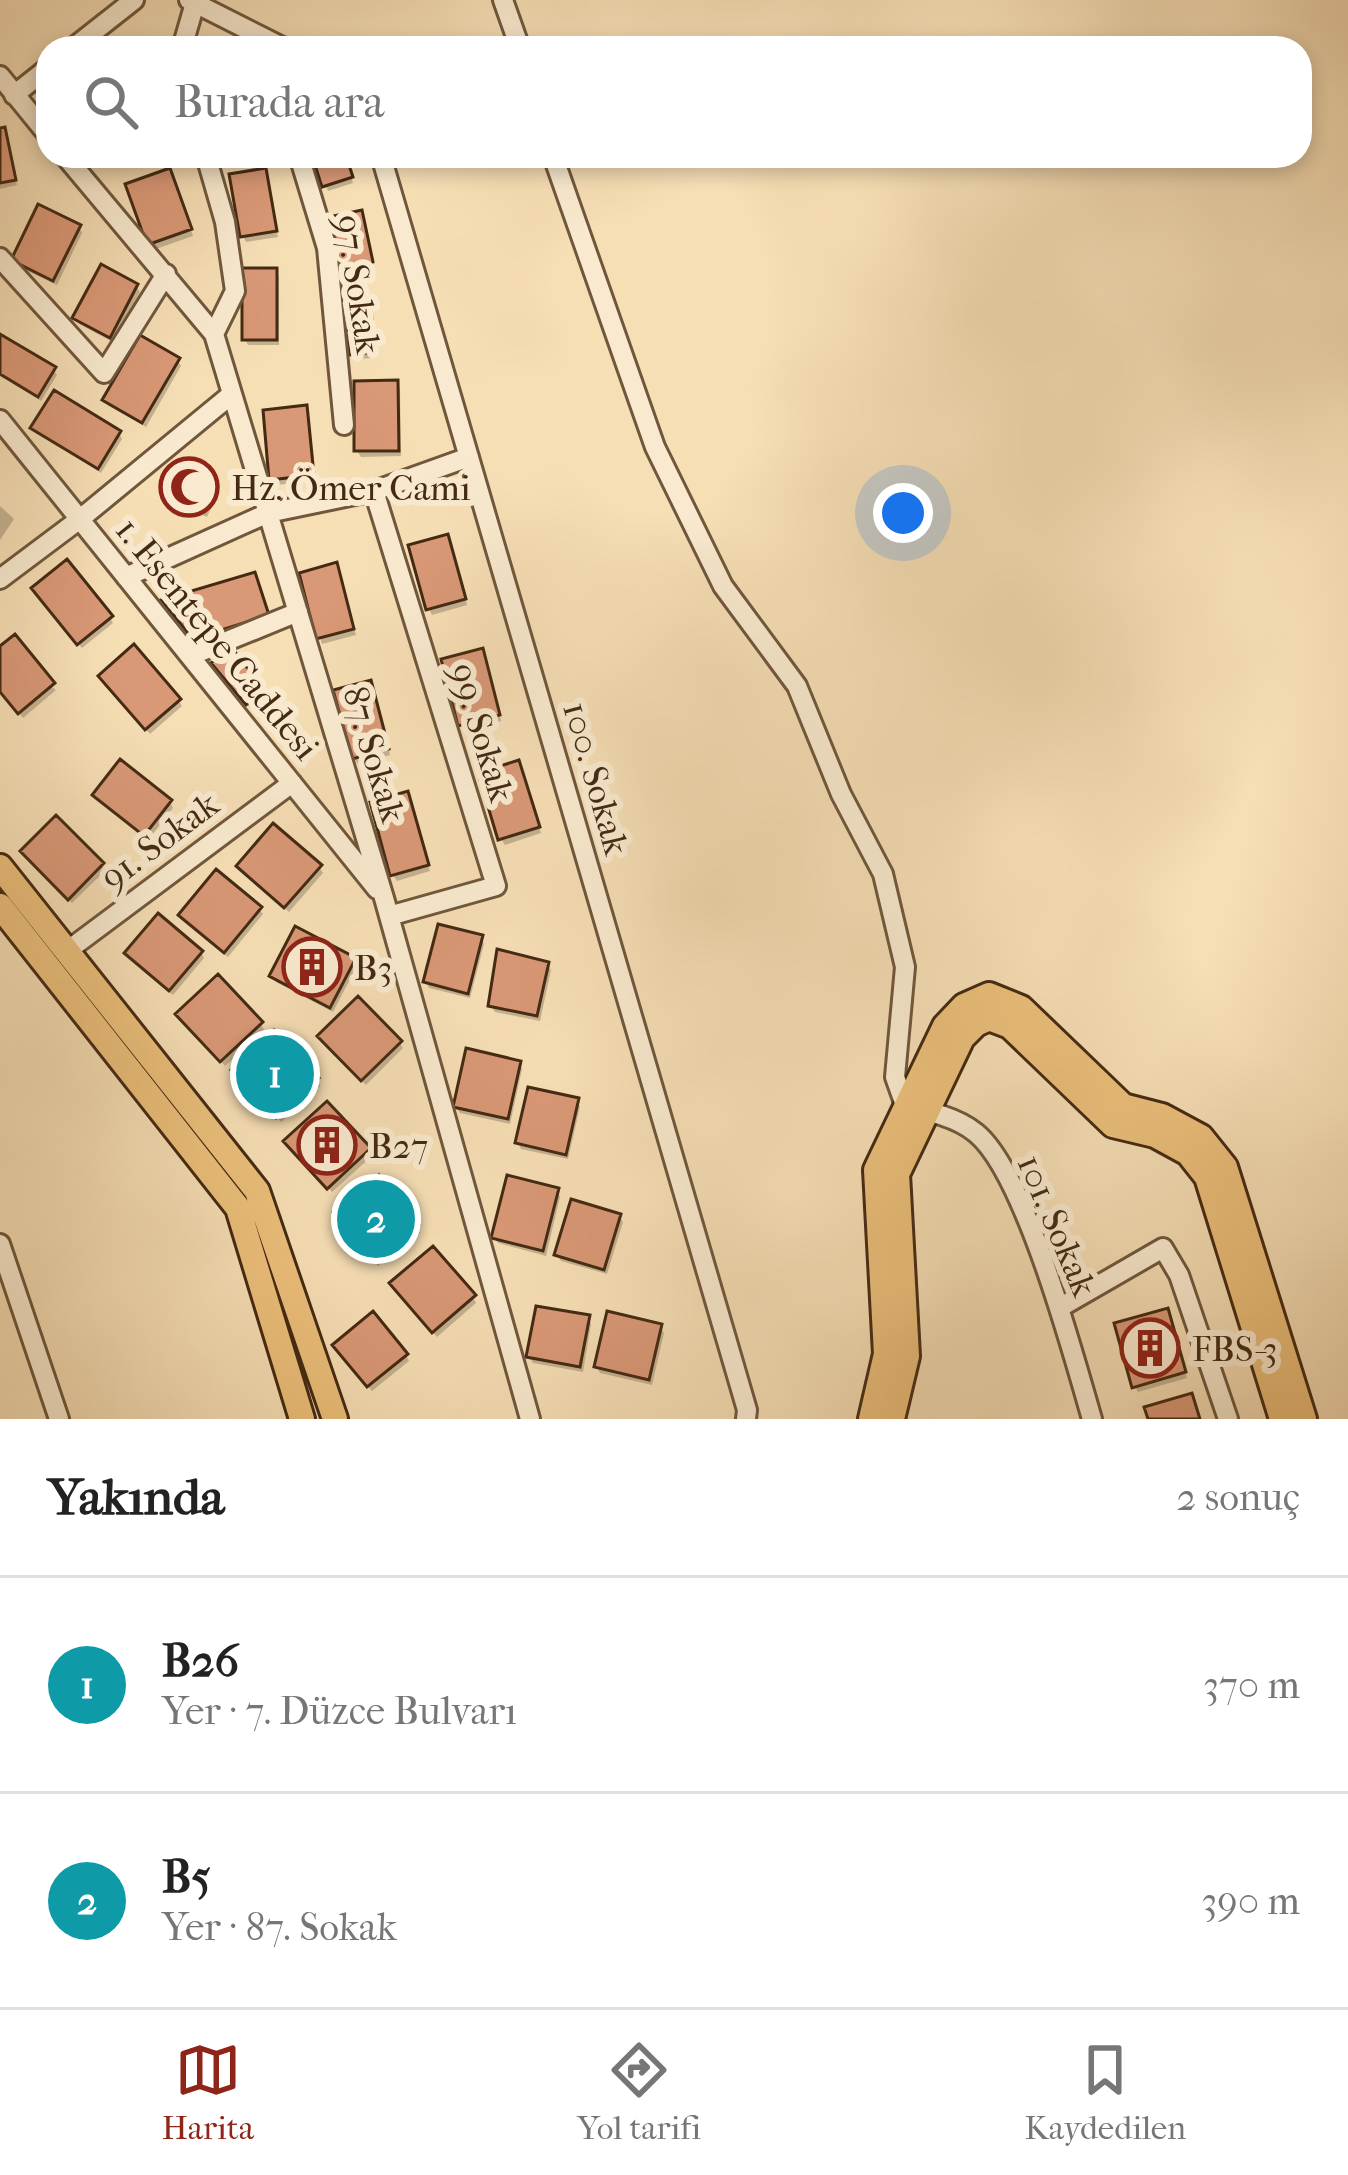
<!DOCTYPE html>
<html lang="tr">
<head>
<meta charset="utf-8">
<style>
  :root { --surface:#fff; --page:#f6f6f6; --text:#222; --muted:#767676; --line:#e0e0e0; --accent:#8f2418 }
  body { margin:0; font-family:"IM FELL French Canon",serif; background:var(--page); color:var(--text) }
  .you { position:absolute; left:903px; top:513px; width:42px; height:42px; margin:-30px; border:9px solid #fff; border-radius:50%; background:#1a73e8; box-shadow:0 0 0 18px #1a73e833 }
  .badge { display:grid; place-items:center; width:78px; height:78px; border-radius:50%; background:var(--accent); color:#fff; font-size:39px; font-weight:700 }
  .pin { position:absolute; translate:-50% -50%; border:6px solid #fff; box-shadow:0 3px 12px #0006 }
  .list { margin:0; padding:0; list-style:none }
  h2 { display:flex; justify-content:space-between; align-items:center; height:156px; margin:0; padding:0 48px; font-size:51px }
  h2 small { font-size:39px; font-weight:400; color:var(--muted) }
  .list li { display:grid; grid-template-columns:78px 1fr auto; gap:36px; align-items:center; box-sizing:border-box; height:216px; padding:0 48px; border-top:3px solid var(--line) }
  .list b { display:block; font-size:45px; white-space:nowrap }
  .list p { margin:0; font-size:39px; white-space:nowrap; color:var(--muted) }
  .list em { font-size:39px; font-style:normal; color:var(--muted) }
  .icon { flex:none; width:66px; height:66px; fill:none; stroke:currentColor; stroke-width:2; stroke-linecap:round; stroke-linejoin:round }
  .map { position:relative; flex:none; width:1348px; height:1419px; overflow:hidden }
  .search { position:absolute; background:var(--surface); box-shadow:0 6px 18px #0003; left:36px; right:36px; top:36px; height:132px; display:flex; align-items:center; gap:30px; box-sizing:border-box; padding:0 42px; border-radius:36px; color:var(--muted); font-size:45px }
  .sheet { height:588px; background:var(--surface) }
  nav { display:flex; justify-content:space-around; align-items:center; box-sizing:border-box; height:168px; border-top:3px solid var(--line); background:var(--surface); font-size:33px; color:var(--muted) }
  nav a { display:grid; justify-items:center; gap:6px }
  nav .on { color:var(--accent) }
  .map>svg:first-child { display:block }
  .shadow { fill:#0003 }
  .building { fill:#d99876; stroke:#442a13; stroke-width:3 }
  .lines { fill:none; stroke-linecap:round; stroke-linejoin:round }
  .minor-casing { stroke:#70573c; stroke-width:24 }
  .major-casing { stroke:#442a13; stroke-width:30 }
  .minor { stroke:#f9eacf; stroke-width:18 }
  .major { stroke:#ebbf7a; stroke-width:24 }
  .labels { text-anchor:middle; stroke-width:12; stroke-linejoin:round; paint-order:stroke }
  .street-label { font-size:36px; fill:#442a13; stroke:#f9eacf }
  .poi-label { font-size:36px; fill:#442a13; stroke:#f9eacf; text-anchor:start }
</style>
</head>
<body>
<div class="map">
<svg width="1348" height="1419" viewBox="0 0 1348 1419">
  <rect width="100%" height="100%" fill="#f6deb5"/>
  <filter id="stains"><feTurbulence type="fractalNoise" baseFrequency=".00167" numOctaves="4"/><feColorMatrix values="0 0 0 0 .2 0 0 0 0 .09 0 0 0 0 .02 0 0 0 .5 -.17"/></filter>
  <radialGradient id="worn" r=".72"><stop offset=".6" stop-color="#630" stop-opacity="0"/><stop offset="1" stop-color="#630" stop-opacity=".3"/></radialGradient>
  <!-- shadow -->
  <path class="shadow" d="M0,131L7,136L17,185L0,189Z
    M315,156H345L353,183L328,191Z
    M265,171L278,237L246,242L243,236Z
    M172,177L193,236L153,250L150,244Z
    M333,219H364L374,269L348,283Z
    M79,227L82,233L57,285L17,266L14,260Z
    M276,271L279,277V345H248L245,339Z
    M136,286L140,292L113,342L79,324L75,318Z
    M368,302L373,358L356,359L352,354Z
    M0,340L53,369L57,375L41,401L0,376Z
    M177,360L181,366L146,427L109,406L106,400Z
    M397,383L400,389L401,456L361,457L357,451Z
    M305,409L315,481L276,485L272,479Z
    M34,428L119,433L122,439L101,473Z
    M213,483L218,492L207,517L171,502L166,493Z
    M0,506L14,519L0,540Z
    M450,543L467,605L432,615L429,609Z
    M339,572L356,635L322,644L302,575Z
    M254,576L271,624L200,646L169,609Z
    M38,594L110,618L113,623L82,648Z
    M0,650L56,690L23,718L0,690Z
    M485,657L501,721L464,730L461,725Z
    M218,670L263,691L266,697L251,709Z
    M105,682L179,701L182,706L150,734Z
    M373,689L390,755L358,764L354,758Z
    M521,769L541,833L505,845L501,839Z
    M96,796L170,802L173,808L148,840Z
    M410,801L430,871L397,881L393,875Z
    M27,858L102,865L105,871L72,903Z
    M240,867H319L323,873L289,912Z
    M259,909L263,914L228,957L182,915Z
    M481,938L484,944L470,998L429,988L426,982Z
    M201,952L204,958L173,995L127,953Z
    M354,960L357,966L333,1012L276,982L272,976Z
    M547,964L551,970L540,1021L495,1012L491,1006Z
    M182,1020L261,1024L264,1030L225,1066Z
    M399,1042L403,1048L366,1085L325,1043Z
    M519,1063L522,1069L510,1124L460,1113L456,1107Z
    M238,1076L317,1080L320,1086L281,1122Z
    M577,1101L580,1107L568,1159L521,1149L518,1143Z
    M290,1148L369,1150L372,1156L332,1192Z
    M379,1179L420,1233L378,1266L340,1219Z
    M557,1191L560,1197L546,1256L498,1243L494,1237Z
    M619,1216L623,1222L607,1274L561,1261L557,1255Z
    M397,1290L473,1297L476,1303L437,1337Z
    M1170,1317L1187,1378L1138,1392L1135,1387Z
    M588,1318L591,1324L583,1372L533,1363L529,1357Z
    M660,1327L664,1333L652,1385L600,1373L597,1367Z
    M339,1351L406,1355L409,1361L372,1391Z"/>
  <!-- building -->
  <path class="building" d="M5,127L16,180L0,183V128Z
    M312,156H346L353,177L322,187Z
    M170,168L192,229L147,245L125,184Z
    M266,168L277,231L240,237L229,174Z
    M38,204L81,225L53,281L11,260Z
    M362,210L373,262L342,279L329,217Z
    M101,264L138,284L110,338L72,318Z
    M242,268H277V340H242Z
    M370,297L375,352L349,355L344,299Z
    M0,334L56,367L38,397L0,374Z
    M140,335L180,358L142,423L102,400Z
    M398,380L399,451H354V381Z
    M54,390L121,431L98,469L30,428Z
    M307,405L314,475L269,480L263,410Z
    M175,464L215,481L203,511L162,494Z
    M448,534L466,599L426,610L408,545Z
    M67,559L113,616L77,645L31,588Z
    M337,562L354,629L316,639L299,573Z
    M255,572L269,615L193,639L161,600Z
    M15,634L55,683L18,714L0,692V646Z
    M134,644L181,699L145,730L98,676Z
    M231,647L265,690L246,705L211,663Z
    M483,648L500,715L458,726L441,659Z
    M371,680L389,749L352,759L333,690Z
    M120,759L172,800L144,836L92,795Z
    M519,760L540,827L498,840L478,773Z
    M408,791L429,865L390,876L370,802Z
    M56,815L104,863L68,900L20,851Z
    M273,823L322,865L284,908L236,866Z
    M216,869L262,907L224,953L178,915Z
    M158,913L203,951L169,991L124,953Z
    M438,924L483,935L468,994L423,982Z
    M295,926L356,958L330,1008L269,976Z
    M497,949L549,962L537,1016L488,1006Z
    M218,974L263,1022L220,1062L175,1014Z
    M358,996L402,1041L361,1081L317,1036Z
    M274,1030L319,1078L276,1118L231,1070Z
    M466,1048L521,1061L508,1119L453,1107Z
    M528,1087L579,1098L566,1155L515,1143Z
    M327,1101L371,1148L327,1189L283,1141Z
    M379,1175L419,1225L373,1262L333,1212Z
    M507,1175L559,1188L543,1251L491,1238Z
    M571,1199L621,1214L604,1270L554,1255Z
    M433,1246L476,1295L432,1333L389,1283Z
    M536,1306L590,1315L580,1367L526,1357Z
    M1168,1308L1186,1372L1132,1388L1114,1323Z
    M373,1311L408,1354L367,1387L332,1345Z
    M607,1311L662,1324L649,1380L594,1367Z
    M1192,1393L1200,1419H1148L1144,1407Z"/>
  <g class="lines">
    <defs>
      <path id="minor" d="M189,0L284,48
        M503,0L520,48
        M73,48L134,0
        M182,48L195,3
        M0,76L48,135
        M14,95L48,68
        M65,156L214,334L384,898L530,1419
        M206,156L225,222L235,291L214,334
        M299,156L327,248L344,425
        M381,156L747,1410L746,1419
        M553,156L655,447L723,586L797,686L841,794L883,874L905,967L895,1077L906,1108C928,1110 958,1118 976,1133C1025,1173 1073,1354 1092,1419
        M0,258L104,373L166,274
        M0,420L377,889
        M374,491L496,886L389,916
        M126,577L268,513L374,491L469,457
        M0,579L80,519L232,394
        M190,656L298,612
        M67,951L292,783
        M0,1244L59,1419
        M1059,1308L1163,1248L1179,1275L1228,1419"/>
      <path id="major" d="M0,867L257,1191L335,1419
        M0,906L238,1208L302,1419
        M871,1419L886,1354L876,1170L945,1026L964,1006L989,995L1021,1008L1123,1106L1162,1116L1201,1137L1225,1167L1304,1419
        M892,1419L907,1356L897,1174L962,1038L976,1024L989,1018L1010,1026L1113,1125L1155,1135L1188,1153L1207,1177L1282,1419"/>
    </defs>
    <!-- minor casing -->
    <use href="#minor" class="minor-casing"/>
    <!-- major casing -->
    <use href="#major" class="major-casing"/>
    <!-- minor -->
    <use href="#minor" class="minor"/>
    <!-- major -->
    <use href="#major" class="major"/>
  </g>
  <!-- icons -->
  <defs>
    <symbol id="mosque-ring" viewBox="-11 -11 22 22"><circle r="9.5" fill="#f9eacf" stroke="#8f2418" stroke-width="1.5"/><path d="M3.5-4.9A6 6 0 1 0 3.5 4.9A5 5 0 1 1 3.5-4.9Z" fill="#8f2418"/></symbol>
    <symbol id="building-ring" viewBox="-11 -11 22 22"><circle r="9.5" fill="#f9eacf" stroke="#8f2418" stroke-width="1.5"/><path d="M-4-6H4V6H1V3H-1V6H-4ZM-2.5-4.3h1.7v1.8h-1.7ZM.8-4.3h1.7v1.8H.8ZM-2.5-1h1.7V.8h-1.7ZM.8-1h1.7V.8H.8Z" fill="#8f2418"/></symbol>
  </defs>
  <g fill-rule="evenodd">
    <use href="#mosque-ring" x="156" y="454" width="66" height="66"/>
    <use href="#building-ring" x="279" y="934" width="66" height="66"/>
    <use href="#building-ring" x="294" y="1112" width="66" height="66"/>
    <use href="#building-ring" x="1117" y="1315" width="66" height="66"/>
  </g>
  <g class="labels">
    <!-- street labels -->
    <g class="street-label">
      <text transform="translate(359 284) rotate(81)" y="13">97. Sokak</text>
      <text transform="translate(218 638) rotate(51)" y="13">1. Esentepe Caddesi</text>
      <text transform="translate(483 732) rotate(73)" y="13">99. Sokak</text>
      <text transform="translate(375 754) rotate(73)" y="13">87. Sokak</text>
      <text transform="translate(597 778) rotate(74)" y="13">100. Sokak</text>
      <text transform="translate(159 840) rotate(-37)" y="13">91. Sokak</text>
      <text transform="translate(1058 1225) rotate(67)" y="13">101. Sokak</text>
    </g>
    <!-- poi labels -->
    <g class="poi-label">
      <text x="231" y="500">Hz. Ömer Cami</text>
      <text x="354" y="980">B3</text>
      <text x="369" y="1158">B27</text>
      <text x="1192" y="1361">FBS-3</text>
    </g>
  </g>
  <rect width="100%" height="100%" filter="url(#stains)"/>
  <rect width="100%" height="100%" fill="url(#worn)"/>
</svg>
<div class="you"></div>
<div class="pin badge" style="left:275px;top:1074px;background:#0f9aa8">1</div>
<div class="pin badge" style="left:376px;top:1219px;background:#0f9aa8">2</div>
<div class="search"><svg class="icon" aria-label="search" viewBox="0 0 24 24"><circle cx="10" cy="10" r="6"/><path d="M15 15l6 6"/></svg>Burada ara</div>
</div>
<section class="sheet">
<h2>Yakında<small>2 sonuç</small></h2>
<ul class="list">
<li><span class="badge" style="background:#0f9aa8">1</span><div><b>B26</b><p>Yer · 7. Düzce Bulvarı</p></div><em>370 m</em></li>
<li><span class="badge" style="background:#0f9aa8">2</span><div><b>B5</b><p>Yer · 87. Sokak</p></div><em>390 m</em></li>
</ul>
</section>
<nav>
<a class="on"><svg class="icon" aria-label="map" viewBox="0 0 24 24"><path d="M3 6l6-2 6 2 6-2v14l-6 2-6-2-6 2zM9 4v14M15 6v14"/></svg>Harita</a>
<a><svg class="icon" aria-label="directions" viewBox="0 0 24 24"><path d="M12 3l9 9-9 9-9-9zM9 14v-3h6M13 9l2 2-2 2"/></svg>Yol tarifi</a>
<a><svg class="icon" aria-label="saved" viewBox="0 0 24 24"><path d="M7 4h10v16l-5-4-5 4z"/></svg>Kaydedilen</a>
</nav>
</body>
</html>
